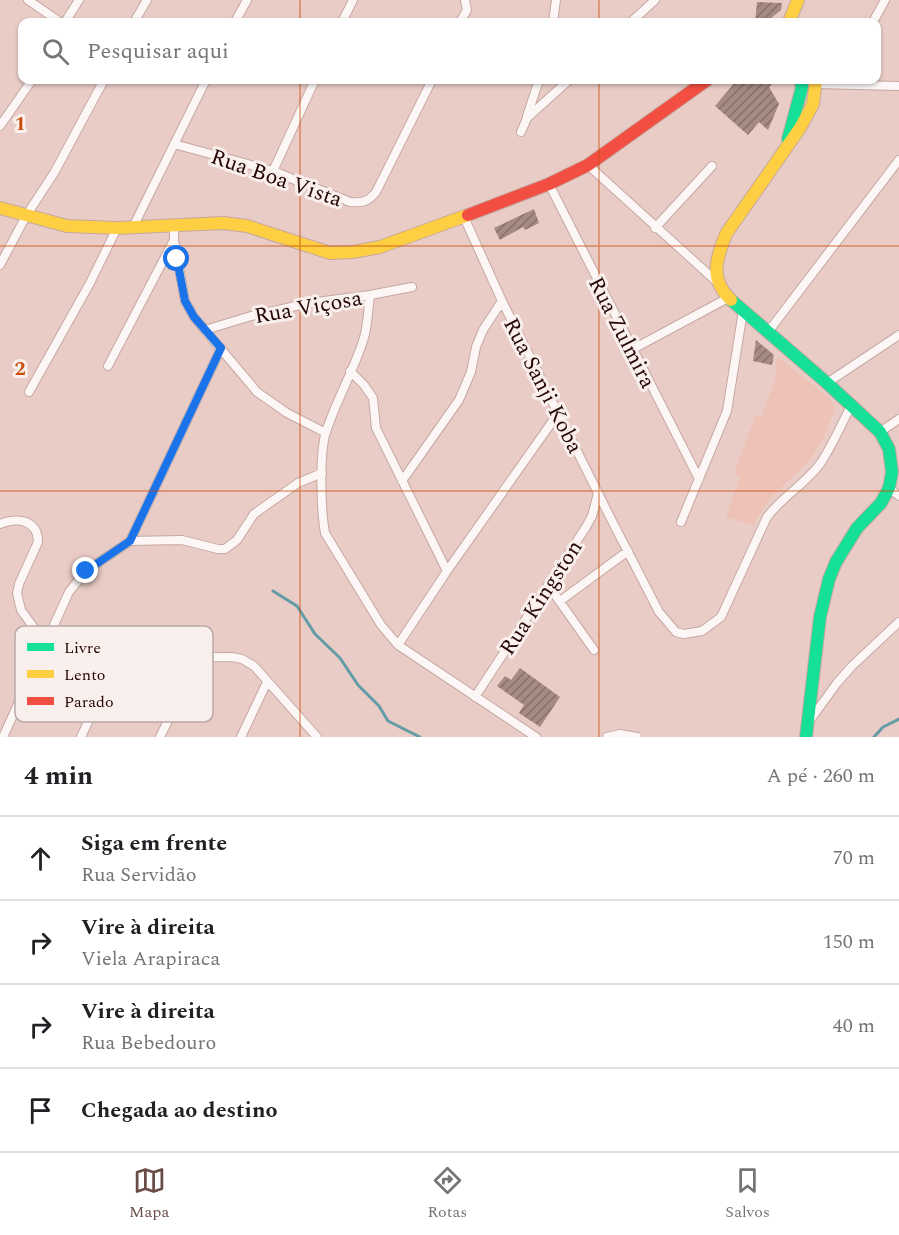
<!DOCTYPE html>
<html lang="pt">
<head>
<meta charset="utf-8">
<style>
  :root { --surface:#fff; --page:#f2f2f2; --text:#202124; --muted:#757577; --line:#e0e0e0; --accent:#6a4c47 }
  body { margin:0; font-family:Spectral,serif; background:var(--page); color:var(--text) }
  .stop { position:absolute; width:18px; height:18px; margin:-14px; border:4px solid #1a73e8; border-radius:50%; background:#fff }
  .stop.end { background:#1a73e8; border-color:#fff; box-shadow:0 2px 6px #0008 }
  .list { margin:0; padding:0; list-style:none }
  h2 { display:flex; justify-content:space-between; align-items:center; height:78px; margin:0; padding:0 24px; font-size:26px }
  h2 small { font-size:20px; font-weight:400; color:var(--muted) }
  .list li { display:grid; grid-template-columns:39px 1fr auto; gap:18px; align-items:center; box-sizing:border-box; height:84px; padding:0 24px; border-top:2px solid var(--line) }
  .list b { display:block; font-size:22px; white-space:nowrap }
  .list p { margin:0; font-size:20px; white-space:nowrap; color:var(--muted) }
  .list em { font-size:20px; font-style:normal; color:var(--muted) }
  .icon { flex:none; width:33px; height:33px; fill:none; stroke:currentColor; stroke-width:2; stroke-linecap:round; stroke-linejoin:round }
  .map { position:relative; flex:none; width:899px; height:737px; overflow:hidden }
  .search { position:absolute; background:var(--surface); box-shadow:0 2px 4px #0004; left:18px; right:18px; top:18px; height:66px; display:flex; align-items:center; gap:15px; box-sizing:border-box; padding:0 21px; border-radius:12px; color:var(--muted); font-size:22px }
  .sheet { height:414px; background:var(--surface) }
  nav { display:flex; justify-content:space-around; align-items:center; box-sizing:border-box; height:84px; border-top:2px solid var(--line); background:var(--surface); font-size:16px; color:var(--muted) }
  nav a { display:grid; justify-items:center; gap:3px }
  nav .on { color:var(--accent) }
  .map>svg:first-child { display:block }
  .built { fill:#efc2b7 }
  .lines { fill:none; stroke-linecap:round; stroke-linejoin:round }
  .stream { stroke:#639ca6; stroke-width:3 }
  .building { fill:url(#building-hatch) }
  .street-casing { stroke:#c5a8a1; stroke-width:10 }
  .fast-casing { stroke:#c5a8a1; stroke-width:14 }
  .slow-casing { stroke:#c5a8a1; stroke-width:14 }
  .jam-casing { stroke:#c5a8a1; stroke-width:14 }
  .street { stroke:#fcf7f6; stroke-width:8 }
  .fast { stroke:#16e098; stroke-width:12 }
  .slow { stroke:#ffcf43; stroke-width:12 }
  .jam { stroke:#f24e42; stroke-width:12 }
  .route { stroke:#1a73e8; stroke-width:8 }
  .grid { fill:none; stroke:#cb4d0b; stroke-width:1.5; stroke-opacity:0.55 }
  .labels { text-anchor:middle; stroke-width:6; stroke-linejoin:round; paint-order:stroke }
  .street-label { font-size:22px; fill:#250703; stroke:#f9efed }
  .key { fill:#f9efed; stroke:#b9a9a7; stroke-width:1.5 }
  .key-label { font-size:16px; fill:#250703 }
  .grid-label { font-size:20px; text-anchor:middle; font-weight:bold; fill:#cb4d0b; stroke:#f9efed; stroke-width:6; stroke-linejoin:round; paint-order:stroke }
</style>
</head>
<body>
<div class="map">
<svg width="899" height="737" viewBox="0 0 899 737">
  <defs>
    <pattern id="building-hatch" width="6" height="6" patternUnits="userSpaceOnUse" patternTransform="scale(1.5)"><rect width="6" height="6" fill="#a68b84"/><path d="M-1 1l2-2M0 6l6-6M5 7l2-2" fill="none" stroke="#87706a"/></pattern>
  </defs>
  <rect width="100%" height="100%" fill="#e9ccc5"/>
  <!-- built -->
  <path class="built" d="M776,356L830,398L835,409L824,436L811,459L769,499L753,525L726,517L740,477L734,472L756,415L761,417L775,381Z"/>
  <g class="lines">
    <!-- stream -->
    <path class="stream" d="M273,591L297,606L315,634L340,658L358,685L379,706L388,721L420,737
      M874,737L883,727L899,719"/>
  </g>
  <!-- building -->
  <path class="building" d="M757,2L782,3L781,10L770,19L755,22Z
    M737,80H776L769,87L779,104L768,130L759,122L748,135L715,106Z
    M534,209L539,223L525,230L523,227L500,240L494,228Z
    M756,340L774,355L772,365L753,361Z
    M520,668L560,697L540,727L519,713L524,705L497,686L505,676L511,680Z"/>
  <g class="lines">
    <defs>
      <path id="street" d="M28,0L60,22
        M65,22L79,0
        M134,22L147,0
        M235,22L247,0
        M342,22L353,0
        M460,22L467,10L465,0
        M553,22L556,0
        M631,22L655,0
        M873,22L885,0
        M817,84L899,86
        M527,116L539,80
        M0,126L32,80
        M521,132L527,118L569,80
        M174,144L273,171L350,202C362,203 368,202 376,192L432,80
        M588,165L717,282
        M273,171L315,80
        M549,184L699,479
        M464,217L502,301L612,521L659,612L676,632L684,634L702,631L721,617L767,517C782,497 805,484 820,464C832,446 841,425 851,406
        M133,227L206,80
        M174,227V240L185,301L194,317L257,392L287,413L326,433
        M655,228L712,166
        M0,265L26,216L54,173L104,80
        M370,295C368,311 368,326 363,341C353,372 336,401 326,432C319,453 321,511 325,533L381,625L398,645L536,737
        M205,330L251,316L309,303L370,295L412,287
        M768,332L899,160
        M633,349L728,298
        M108,366L174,240
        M350,371L364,385L373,398L376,428L447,571
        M827,383L899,335
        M29,392L90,283L117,228
        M880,432L899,419
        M402,481L459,400L471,372L476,347L483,330L502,301
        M889,488L899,496
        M681,522L727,411L743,311
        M0,524C18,517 38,520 38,542L19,584L17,593L21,610L37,632L46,640L82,651L118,658L232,657L242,659L254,666L317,737
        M130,541L221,348
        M548,585L594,650
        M560,601L628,551
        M398,645L447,571L559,412
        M475,697L586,527L592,516L598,493
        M808,723L837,683L852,666L899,622
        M3,737L69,592L86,571L130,541L182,540L218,549H225L237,540L254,514L298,483L322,473
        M81,737L118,658
        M160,737L199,657
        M241,737L267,682
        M607,737L620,734L637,737"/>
      <path id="fast" d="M788,139L802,87L800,80
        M731,300L827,383L880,432L889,449L892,472L889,488L881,503L857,528L836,562L829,579L820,617L806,737"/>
      <path id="slow" d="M789,22L798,0
        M0,208L67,226L117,228L223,223L247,226L330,253L353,252L380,247L468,215
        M731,300C709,279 716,260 726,234L800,128L813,104L816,80"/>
      <path id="jam" d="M468,215L549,184L588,165L707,80"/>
    </defs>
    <!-- street casing -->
    <use href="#street" class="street-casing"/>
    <!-- fast casing -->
    <use href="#fast" class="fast-casing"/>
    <!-- slow casing -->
    <use href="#slow" class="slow-casing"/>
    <!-- jam casing -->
    <use href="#jam" class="jam-casing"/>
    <!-- street -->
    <use href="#street" class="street"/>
    <!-- fast -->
    <use href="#fast" class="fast"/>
    <!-- slow -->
    <use href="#slow" class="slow"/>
    <!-- jam -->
    <use href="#jam" class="jam"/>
  </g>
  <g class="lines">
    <!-- route -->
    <path class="route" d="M86,571L130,541L221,348L194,317L185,301L177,259"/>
  </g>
  <!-- grid -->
  <path class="grid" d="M300,0V22M599,0V22M300,80V737M599,80V737M0,246H899M0,491H899"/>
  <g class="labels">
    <!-- street labels -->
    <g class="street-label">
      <text transform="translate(277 177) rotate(19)" y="8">Rua Boa Vista</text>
      <text transform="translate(308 306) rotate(-10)" y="8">Rua Viçosa</text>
      <text transform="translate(623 332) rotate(63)" y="8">Rua Zulmira</text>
      <text transform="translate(544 385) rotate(63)" y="8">Rua Sanji Koba</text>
      <text transform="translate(540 597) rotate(-57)" y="8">Rua Kingston</text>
    </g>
  </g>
  <!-- legend -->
  <rect x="15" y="626" width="198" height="96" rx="9" class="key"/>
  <rect x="27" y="643" width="27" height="8" fill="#16e098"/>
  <rect x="27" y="670" width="27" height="8" fill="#ffcf43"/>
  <rect x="27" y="697" width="27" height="8" fill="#f24e42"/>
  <g class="key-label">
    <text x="64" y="653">Livre</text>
    <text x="64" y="680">Lento</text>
    <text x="64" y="707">Parado</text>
  </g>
  <g class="grid-label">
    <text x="20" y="130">1</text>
    <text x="20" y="375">2</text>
  </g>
</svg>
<div class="stop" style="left:177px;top:259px"></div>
<div class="stop end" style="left:86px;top:571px"></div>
<div class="search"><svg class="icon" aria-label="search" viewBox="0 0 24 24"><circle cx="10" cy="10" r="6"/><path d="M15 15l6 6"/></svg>Pesquisar aqui</div>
</div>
<section class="sheet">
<h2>4 min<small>A pé · 260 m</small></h2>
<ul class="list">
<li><svg class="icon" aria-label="ahead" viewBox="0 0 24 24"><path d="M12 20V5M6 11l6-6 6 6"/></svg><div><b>Siga em frente</b><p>Rua Servidão</p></div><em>70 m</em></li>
<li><svg class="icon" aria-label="right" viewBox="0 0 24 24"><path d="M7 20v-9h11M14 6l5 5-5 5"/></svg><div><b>Vire à direita</b><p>Viela Arapiraca</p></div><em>150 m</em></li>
<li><svg class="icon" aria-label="right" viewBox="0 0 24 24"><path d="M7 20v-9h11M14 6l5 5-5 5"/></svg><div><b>Vire à direita</b><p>Rua Bebedouro</p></div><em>40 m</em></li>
<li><svg class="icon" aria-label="arrive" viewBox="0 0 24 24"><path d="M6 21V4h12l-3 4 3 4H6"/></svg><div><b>Chegada ao destino</b></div></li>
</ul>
</section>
<nav>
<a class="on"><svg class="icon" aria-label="map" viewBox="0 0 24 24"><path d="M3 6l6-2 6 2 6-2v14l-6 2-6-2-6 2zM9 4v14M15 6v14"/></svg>Mapa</a>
<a><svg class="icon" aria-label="directions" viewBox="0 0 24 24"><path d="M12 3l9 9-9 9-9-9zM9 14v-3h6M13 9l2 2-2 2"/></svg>Rotas</a>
<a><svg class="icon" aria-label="saved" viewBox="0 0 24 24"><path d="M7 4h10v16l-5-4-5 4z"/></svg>Salvos</a>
</nav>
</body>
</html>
